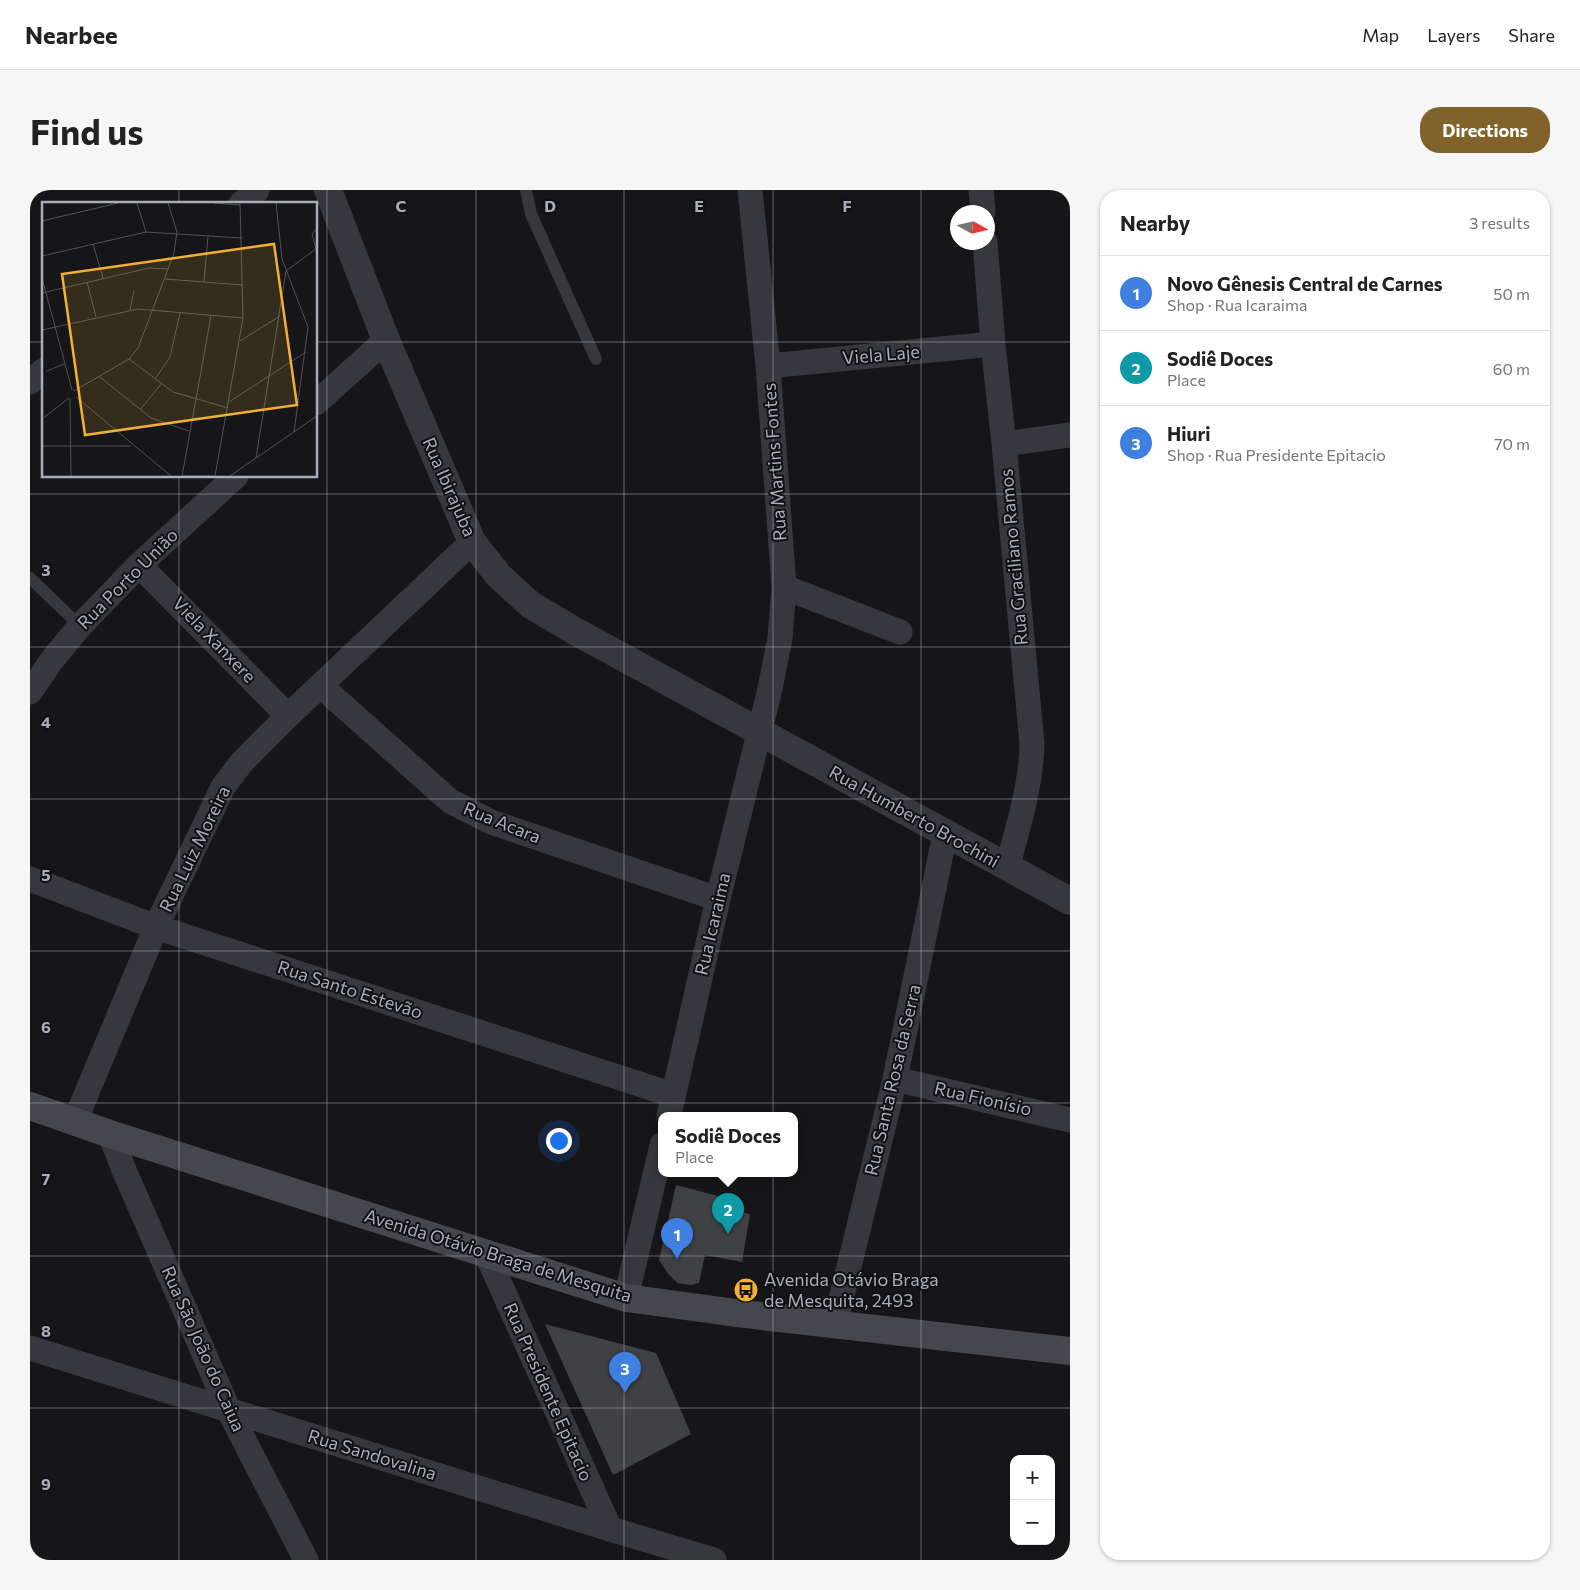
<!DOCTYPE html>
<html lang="en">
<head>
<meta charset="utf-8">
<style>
  :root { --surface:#fff; --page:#f6f6f6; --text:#222; --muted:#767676; --line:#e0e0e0; --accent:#80622a }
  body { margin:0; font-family:Commissioner,sans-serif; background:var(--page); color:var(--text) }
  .controls { position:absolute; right:15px; bottom:15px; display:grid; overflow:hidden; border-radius:10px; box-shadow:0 1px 4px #0004 }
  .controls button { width:45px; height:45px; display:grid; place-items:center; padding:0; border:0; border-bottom:1px solid var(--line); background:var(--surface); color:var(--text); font:25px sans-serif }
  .compass { position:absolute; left:920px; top:15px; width:45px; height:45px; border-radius:50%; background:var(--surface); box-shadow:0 1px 4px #0004; rotate:98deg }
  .you { position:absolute; left:528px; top:950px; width:18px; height:18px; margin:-12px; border:4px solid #fff; border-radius:50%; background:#1a73e8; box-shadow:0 0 0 8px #1a73e833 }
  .badge { display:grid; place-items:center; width:32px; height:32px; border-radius:50%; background:var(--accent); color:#fff; font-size:16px; font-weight:700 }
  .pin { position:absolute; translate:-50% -41px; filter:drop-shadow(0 1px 2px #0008) }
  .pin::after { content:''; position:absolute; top:26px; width:18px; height:15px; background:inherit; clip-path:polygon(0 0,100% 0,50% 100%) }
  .popup { position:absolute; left:628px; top:922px; width:140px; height:65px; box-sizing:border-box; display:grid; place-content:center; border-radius:10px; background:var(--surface); filter:drop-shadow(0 1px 4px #0005); font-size:16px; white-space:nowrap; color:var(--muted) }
  .popup b { font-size:19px; color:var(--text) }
  .popup::after { content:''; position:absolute; left:50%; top:100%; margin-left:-10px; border:10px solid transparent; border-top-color:var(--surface) }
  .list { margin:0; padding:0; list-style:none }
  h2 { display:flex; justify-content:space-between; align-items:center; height:65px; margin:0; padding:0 20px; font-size:21px }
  h2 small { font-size:16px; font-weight:400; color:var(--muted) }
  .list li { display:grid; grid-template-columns:32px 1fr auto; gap:15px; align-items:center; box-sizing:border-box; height:75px; padding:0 20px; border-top:1px solid var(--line) }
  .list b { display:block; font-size:19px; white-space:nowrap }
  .list p { margin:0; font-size:16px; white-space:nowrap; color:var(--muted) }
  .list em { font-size:16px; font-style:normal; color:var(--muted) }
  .map { position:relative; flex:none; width:1040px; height:1370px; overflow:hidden; border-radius:20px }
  header { display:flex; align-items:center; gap:30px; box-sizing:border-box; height:70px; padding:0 25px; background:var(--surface); border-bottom:1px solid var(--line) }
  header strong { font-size:24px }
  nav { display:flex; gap:28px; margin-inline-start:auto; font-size:18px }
  .intro { display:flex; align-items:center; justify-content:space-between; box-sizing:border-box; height:120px; padding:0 30px }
  h1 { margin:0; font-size:35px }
  .button { padding:12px 22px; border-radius:20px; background:var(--accent); color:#fff; font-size:18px; font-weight:700 }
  main { display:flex; gap:30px; padding:0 30px }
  aside { flex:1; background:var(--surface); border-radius:20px; box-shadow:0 1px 4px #0004 }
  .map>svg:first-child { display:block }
  .building { fill:#404145 }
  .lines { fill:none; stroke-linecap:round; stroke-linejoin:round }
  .service { stroke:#37383d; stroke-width:12 }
  .minor { stroke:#37383d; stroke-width:25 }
  .tertiary { stroke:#37383d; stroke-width:28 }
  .secondary { stroke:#45474d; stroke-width:28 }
  .grid { fill:none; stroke:#a8adb8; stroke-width:1; stroke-opacity:0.55 }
  .labels { text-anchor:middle; stroke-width:4; stroke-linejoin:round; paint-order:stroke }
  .street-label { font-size:18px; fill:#a8adb8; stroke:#111113 }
  .poi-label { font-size:18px; fill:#a8adb8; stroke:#111113; text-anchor:start }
  .inset-road { fill:none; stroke:#505258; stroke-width:1 }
  .view { fill:#f2b134; fill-opacity:0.15; stroke:#f2b134; stroke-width:2.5 }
  .inset-edge { fill:none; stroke:#a8adb8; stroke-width:2.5 }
  .grid-label { font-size:16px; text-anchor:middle; font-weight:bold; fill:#a8adb8; stroke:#111113; stroke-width:4; stroke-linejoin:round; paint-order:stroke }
</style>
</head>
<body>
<header>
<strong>Nearbee</strong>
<nav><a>Map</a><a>Layers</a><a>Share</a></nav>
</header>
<div class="intro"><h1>Find us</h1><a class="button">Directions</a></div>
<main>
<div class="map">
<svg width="1040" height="1370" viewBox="0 0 1040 1370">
  <rect width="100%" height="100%" fill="#161618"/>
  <!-- building -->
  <path class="building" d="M646,995L688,1006L686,1015L720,1024L712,1072L675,1065L669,1093L661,1095L648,1093L639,1085L629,1070Z
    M515,1134L626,1163L661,1244L583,1285Z"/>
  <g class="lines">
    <!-- service -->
    <path class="service" d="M496,0L501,24L566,169
      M0,388L50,436"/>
    <!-- minor -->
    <path class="minor" d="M951,0L953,22
      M211,14L227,0
      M955,52L963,154L974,254L1002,554C1001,597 988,637 977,678
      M738,176L963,154
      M0,192L14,180
      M286,213L356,150
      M974,254L1040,245
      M109,375L258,526
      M754,397L870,442
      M291,496L420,611L461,632L688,709
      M0,502L22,470L50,436L109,375L206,286
      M0,689L126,737L643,905
      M865,889L1040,930
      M639,925L688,709L740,499L750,448L754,397L738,176L720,0
      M45,931L126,737L193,597L212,572L258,526L442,352
      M80,944L94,980L199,1221L276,1370
      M457,1065L580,1339
      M596,1108L632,955
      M805,1134L865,889L915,644
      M0,1158L580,1339L684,1370"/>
    <!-- tertiary -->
    <path class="tertiary" d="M298,0L356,150L442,352L469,386L501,415L543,440L1040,711"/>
    <!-- secondary -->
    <path class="secondary" d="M0,916L80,944L596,1108L714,1124L1040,1161"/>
  </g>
  <!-- grid -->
  <path class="grid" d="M149,0V14M297,0V1370M446,0V1370M594,0V1370M743,0V1370M891,0V1370M0,152H14M286,152H1040M149,286V1370M0,304H1040M0,457H1040M0,609H1040M0,761H1040M0,913H1040M0,1066H1040M0,1218H1040"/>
  <!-- icons -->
  <defs>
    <symbol id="bus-disc" viewBox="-11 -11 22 22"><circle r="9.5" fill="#f2b134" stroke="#111113"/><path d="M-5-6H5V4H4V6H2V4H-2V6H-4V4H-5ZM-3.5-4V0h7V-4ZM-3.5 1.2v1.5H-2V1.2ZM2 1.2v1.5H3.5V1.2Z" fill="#111"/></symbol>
  </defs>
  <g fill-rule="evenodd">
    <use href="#bus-disc" x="702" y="1086" width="28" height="28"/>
  </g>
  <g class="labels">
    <!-- street labels -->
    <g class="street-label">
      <text transform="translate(851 165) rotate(-5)" y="6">Viela Laje</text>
      <text transform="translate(745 272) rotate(-94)" y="6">Rua Martins Fontes</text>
      <text transform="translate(419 297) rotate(66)" y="6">Rua Ibirajuba</text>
      <text transform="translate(984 367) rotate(-95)" y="6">Rua Graciliano Ramos</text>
      <text transform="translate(98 389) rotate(-45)" y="6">Rua Porto União</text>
      <text transform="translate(184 450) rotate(46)" y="6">Viela Xanxere</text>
      <text transform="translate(884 627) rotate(29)" y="6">Rua Humberto Brochini</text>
      <text transform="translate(472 633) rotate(22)" y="6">Rua Acara</text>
      <text transform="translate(165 659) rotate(-64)" y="6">Rua Luiz Moreira</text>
      <text transform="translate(683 734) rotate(-77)" y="6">Rua Icaraima</text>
      <text transform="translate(320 800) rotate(18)" y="6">Rua Santo Estevão</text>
      <text transform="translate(863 890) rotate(-77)" y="6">Rua Santa Rosa da Serra</text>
      <text transform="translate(953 909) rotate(13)" y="6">Rua Fionísio</text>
      <text transform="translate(468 1066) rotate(17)" y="6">Avenida Otávio Braga de Mesquita</text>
      <text transform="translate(173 1159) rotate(66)" y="6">Rua São João do Caiua</text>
      <text transform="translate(518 1202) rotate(66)" y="6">Rua Presidente Epitacio</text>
      <text transform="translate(342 1265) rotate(17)" y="6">Rua Sandovalina</text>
    </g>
    <!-- poi labels -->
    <g class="poi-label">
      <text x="734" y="1096">Avenida Otávio Braga<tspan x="734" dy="21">de Mesquita, 2493</tspan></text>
    </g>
  </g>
  <!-- overview -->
  <g transform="translate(12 12)">
    <rect width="275" height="275" fill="#161618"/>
    <path class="inset-road" d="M95,1L104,30M172,1L198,3M234,1L240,57L266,125L252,230M0,19L76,1M275,26L270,32L275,50M51,42L61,76M0,54L104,30L200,36M244,69L274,47M0,76L30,188M123,77L201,83M45,80L54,115M162,80L166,34M0,91L107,66L126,67M88,108L92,89M0,128L96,107L201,116M198,139L238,114M87,157L131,190L186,206M5,169L22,162M58,175L109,216L147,229M113,177L128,155L138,111M32,189L87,157L96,146L132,51L135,30L126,1M34,195L129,274M28,196L29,274M187,200L264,150M98,208L119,182M0,217L27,196M0,244H89M214,256L244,69M140,274L169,114M140,274H172M173,274L201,116L198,1M188,274L275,214"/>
    <path class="view" d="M232,42L255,203L43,233L20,72Z"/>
    <rect width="275" height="275" class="inset-edge"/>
  </g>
  <g class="grid-label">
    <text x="371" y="22">C</text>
    <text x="520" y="22">D</text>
    <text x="669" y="22">E</text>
    <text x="817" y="22">F</text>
    <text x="16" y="386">3</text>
    <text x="16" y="538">4</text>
    <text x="16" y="691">5</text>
    <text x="16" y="843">6</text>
    <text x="16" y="995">7</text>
    <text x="16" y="1147">8</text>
    <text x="16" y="1300">9</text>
  </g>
</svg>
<div class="controls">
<button>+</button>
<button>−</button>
</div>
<svg class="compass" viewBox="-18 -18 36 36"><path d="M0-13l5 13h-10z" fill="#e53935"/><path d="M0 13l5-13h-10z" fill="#767676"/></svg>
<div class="you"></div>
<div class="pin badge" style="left:647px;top:1069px;background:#3f7fe0">1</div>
<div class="pin badge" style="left:698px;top:1044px;background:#0f9aa8">2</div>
<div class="popup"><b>Sodiê Doces</b>Place</div>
<div class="pin badge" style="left:595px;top:1203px;background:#3f7fe0">3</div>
</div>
<aside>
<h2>Nearby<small>3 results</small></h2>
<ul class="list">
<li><span class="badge" style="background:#3f7fe0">1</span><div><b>Novo Gênesis Central de Carnes</b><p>Shop · Rua Icaraima</p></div><em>50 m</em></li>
<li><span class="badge" style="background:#0f9aa8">2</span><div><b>Sodiê Doces</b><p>Place</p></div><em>60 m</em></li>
<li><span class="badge" style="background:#3f7fe0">3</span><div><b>Hiuri</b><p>Shop · Rua Presidente Epitacio</p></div><em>70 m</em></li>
</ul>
</aside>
</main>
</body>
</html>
